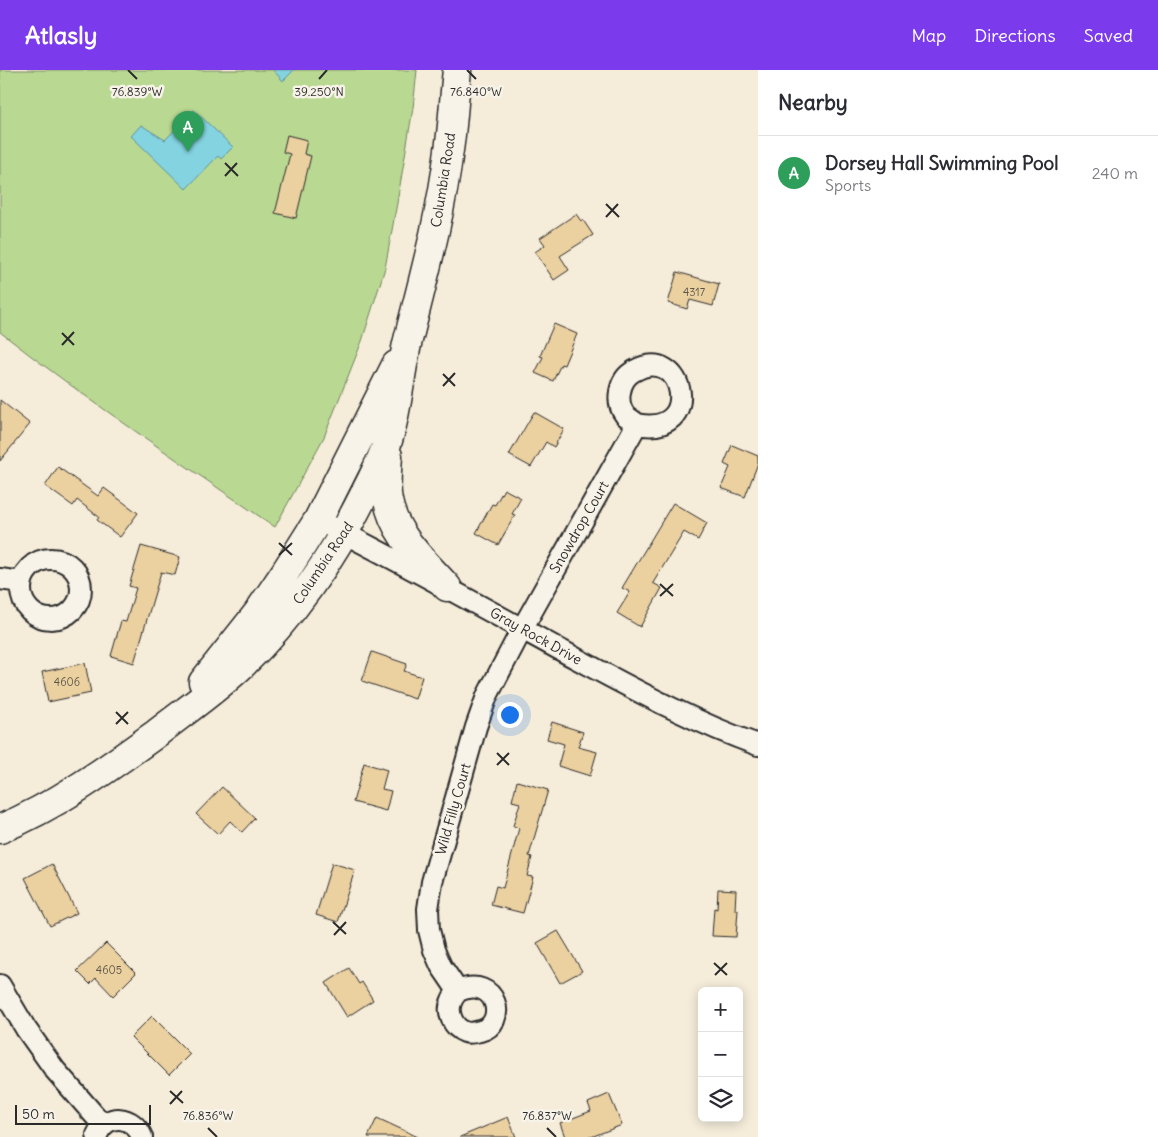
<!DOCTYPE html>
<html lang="en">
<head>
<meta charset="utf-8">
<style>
  :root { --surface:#fff; --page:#f2f2f3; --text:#2b2b33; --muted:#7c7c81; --line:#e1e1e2; --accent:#7c3aed }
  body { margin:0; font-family:Delius,sans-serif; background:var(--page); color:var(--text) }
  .controls { position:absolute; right:15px; bottom:15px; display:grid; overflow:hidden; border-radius:8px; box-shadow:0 2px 12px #0003 }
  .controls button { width:45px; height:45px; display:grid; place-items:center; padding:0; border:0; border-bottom:1px solid var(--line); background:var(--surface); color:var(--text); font:25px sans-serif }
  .scale { position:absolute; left:15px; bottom:12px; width:136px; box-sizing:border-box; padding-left:5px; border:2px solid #2b2b2b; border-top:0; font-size:14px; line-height:18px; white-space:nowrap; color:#2b2b2b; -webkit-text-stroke:4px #f7f3e8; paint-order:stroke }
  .you { position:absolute; left:509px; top:644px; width:18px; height:18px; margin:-12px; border:4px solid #fff; border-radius:50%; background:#1a73e8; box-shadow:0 0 0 8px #1a73e833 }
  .badge { display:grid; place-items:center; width:32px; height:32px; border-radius:50%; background:var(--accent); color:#fff; font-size:16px; font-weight:700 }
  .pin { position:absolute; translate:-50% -41px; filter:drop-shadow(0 1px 2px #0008) }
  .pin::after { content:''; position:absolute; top:26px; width:18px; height:15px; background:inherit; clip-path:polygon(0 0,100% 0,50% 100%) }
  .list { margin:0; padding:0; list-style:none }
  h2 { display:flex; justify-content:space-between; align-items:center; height:65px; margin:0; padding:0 20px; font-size:21px }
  h2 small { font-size:16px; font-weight:400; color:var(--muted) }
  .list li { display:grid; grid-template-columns:32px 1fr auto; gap:15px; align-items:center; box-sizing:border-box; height:75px; padding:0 20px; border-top:1px solid var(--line) }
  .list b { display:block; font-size:19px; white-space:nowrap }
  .list p { margin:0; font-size:16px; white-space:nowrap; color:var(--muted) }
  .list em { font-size:16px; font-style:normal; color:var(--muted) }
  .icon { flex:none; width:28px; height:28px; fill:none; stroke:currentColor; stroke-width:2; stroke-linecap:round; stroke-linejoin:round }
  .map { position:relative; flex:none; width:758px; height:1067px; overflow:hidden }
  header { display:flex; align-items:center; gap:30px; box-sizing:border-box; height:70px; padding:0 25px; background:var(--accent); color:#fff }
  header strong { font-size:24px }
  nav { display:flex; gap:28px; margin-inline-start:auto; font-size:18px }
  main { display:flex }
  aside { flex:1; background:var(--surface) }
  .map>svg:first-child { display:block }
  .green { fill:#b9d992; stroke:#72825e }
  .water { fill:#84d3e1; stroke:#609098 }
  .building { fill:#ebd0a0; stroke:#2b2b2b }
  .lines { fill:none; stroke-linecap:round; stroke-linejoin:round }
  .street-casing { stroke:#2b2b2b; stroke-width:24 }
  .secondary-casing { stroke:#2b2b2b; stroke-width:31 }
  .street { stroke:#f7f3e8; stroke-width:20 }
  .secondary { stroke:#f7f3e8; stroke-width:28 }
  .ticks { fill:none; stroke:#2b2b2b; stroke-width:2 }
  .labels { text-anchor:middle; stroke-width:5; stroke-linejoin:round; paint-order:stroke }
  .number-label { font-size:11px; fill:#5b5448 }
  .street-label { font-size:14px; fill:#2b2b2b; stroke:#f7f3e8 }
  .ticks-label { font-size:12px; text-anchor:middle; fill:#2b2b2b; stroke:#f7f3e8; stroke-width:5; stroke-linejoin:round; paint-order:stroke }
</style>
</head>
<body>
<header>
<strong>Atlasly</strong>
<nav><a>Map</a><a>Directions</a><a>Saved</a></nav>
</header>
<main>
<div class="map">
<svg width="758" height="1067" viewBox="0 0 758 1067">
  <rect width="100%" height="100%" fill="#f5ecda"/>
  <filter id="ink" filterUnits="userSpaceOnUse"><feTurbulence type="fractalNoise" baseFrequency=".02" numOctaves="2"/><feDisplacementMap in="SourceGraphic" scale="10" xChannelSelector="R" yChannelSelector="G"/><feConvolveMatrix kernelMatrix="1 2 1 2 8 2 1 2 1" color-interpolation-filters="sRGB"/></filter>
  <g filter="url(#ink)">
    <!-- green -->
    <path class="green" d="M0,0H417L413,38L397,133L385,198L362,271L324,367L275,457C182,393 88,331 0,262Z"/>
    <!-- water -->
    <path class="water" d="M273,0H294L283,11Z
      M194,40L233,77L221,89L218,86L186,119L131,66L141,55L165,70Z"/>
    <!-- building -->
    <path class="building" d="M287,65L307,70L304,84L311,86L296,148L275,143L290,84L283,82Z
      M576,144L581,151L583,150L593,165L560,186L569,200L554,210L535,182L545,175L540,168Z
      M677,202L719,214L713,236L690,230L687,239L668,233Z
      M554,254L577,264L564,295L561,294L553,311L535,303L543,287L540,286Z
      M0,330L30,354L0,391Z
      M534,342L564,359L554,377L546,372L531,397L509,385Z
      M732,375L758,386V393L745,427L721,418L730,397L724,394Z
      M58,397L98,426L104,418L138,443L120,467L97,450L99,447L77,430L73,436L45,416Z
      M504,419L521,428L512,444L515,445L498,475L476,463L492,434L495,435Z
      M673,433L707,453L698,470L684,462L653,513L662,518L640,557L617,543L630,522L622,518Z
      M141,476L180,487L175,505L161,502L134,593L111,586L121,551L126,552L136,518L129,516Z
      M372,582L407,594L404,601L422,607L415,629L362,611Z
      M85,593L91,623L48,632L42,602Z
      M552,652L583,662L578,677L597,682L590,706L558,696L564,674L547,669Z
      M364,693L387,700L382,719L391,721L386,741L353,732Z
      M517,711L548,720L529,786L532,787L527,806L533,807L523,843L491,835L496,816L503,818L519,758L513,756L520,733L512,731Z
      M222,717L255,748L242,762L230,751L218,764L196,744Z
      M332,793L355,800L338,852L316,845Z
      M52,794L77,843L50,856L25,808Z
      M718,819L736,820L735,840H738L736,867L712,866L714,838L717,839Z
      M558,861L582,901L560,913L537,873Z
      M106,873L136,903L113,926L96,908L90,914L77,901Z
      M349,898L359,914L362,912L373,930L347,947L326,913Z
      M152,946L190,984L169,1005L131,967Z
      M609,1024L622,1055L591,1067H565L560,1053L591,1041L588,1033Z
      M508,1047L516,1067H460Z
      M377,1048L418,1067H368Z"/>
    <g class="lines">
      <defs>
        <path id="street" d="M318,450C406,494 492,543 579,590C637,621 696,653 758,675
          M21 519a30 30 0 1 1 60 0a30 30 0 1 1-60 0Z
          M0,509L21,512
          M0,915L26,959L55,1000L103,1055
          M458,921C497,904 509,954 480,961C475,962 470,964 465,962C453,958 446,942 452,930C453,927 456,924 458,921L441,896L434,880L429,860L428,839L432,812L476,657L487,626L522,559L637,354C704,368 685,272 634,301C619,309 615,332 625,345C628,348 634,351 637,354
          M97,1065C107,1042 133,1045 142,1067"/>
        <path id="secondary" d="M388,386C387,399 386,412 387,424C391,463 423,490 447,517
          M203,612L257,544L284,504L318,450L396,295
          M0,759C58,735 107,699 157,663C185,641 216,620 242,595C293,546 334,486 365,423C374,405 384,386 389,367C398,336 400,305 407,274C423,210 441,146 449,80C453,54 454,27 457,0"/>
      </defs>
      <!-- street casing -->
      <use href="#street" class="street-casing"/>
      <!-- secondary casing -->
      <use href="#secondary" class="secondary-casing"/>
      <!-- street -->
      <use href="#street" class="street"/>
      <!-- secondary -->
      <use href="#secondary" class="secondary"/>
    </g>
  </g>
  <!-- ticks -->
  <path class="ticks" d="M128,0L137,9M467,0L476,9M319,9L327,0M225,93L238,106M225,106L237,93M606,134L619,147M606,147L618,134M62,263L74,275M62,275L74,262M443,304L455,316M443,316L455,303M279,473L292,485M279,485L292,473M660,514L673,526M660,526L673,514M116,642L128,654M116,654L128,642M497,683L509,695M497,695L509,683M333,852L346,864M334,865L346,852M714,893L727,905M715,905L727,893M170,1021L183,1033M170,1034L182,1021M208,1058L217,1067M547,1058L556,1067"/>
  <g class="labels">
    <!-- number labels -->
    <g class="number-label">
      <text x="694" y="226">4317</text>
      <text x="67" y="616">4606</text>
      <text x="109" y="904">4605</text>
    </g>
    <!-- street labels -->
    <g class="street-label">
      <text transform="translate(443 110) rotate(-81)" y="5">Columbia Road</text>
      <text transform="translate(579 457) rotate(-60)" y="5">Snowdrop Court</text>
      <text transform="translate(323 493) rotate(-56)" y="5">Columbia Road</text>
      <text transform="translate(536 566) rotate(29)" y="5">Gray Rock Drive</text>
      <text transform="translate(453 739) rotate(-74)" y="5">Wild Filly Court</text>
    </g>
  </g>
  <g class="ticks-label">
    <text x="137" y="26">76.839°W</text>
    <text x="476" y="26">76.840°W</text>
    <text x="319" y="26">39.250°N</text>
    <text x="208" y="1050">76.836°W</text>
    <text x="547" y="1050">76.837°W</text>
  </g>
</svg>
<div class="controls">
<button>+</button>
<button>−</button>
<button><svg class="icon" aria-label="layers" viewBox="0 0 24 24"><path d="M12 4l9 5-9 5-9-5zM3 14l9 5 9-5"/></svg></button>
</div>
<div class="scale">50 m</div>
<div class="you"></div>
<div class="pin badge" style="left:188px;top:82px;background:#2e9e5b">A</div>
</div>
<aside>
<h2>Nearby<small></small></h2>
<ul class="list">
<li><span class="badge" style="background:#2e9e5b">A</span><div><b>Dorsey Hall Swimming Pool</b><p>Sports</p></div><em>240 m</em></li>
</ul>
</aside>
</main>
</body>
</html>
